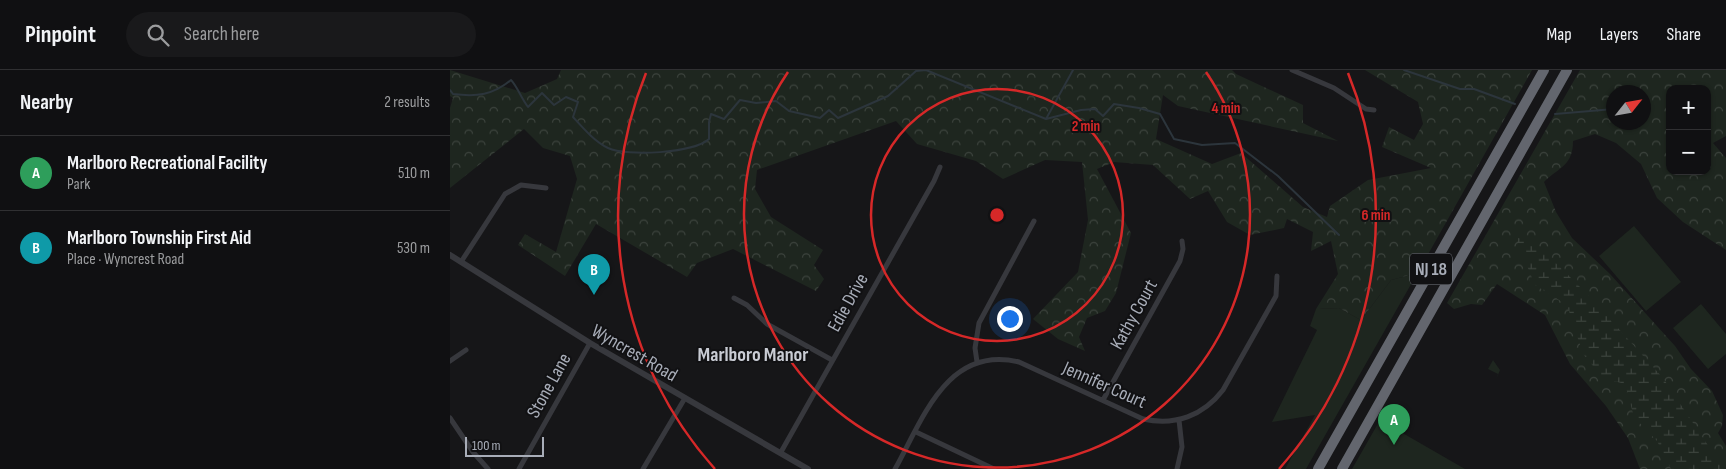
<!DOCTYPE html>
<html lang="en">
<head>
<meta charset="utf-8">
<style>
  :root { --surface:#101012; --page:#19191b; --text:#f1f3f6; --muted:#9c9d9f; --line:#303032; --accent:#2563eb }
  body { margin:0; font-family:"Sofia Sans Condensed",sans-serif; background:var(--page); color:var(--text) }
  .controls { position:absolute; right:15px; top:15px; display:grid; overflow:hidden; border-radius:10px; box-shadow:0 1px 4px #0004 }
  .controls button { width:45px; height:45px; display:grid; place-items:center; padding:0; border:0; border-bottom:1px solid var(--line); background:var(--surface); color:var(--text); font:25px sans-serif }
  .compass { position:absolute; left:1156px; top:15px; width:45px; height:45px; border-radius:50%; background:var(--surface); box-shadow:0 1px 4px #0004; rotate:59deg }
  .scale { position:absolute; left:15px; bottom:12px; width:79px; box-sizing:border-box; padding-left:5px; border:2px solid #a8adb8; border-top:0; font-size:14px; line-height:18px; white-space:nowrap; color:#a8adb8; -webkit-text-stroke:4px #111113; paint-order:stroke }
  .you { position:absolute; left:559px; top:248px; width:18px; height:18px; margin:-12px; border:4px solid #fff; border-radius:50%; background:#1a73e8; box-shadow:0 0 0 8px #1a73e833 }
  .badge { display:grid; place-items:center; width:32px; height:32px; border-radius:50%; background:var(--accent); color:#fff; font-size:16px; font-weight:700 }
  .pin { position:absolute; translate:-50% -41px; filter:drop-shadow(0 1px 2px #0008) }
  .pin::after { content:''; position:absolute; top:26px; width:18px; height:15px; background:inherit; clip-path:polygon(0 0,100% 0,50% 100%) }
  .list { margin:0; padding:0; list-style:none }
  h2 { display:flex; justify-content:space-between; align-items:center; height:65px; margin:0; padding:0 20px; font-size:21px }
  h2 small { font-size:16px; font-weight:400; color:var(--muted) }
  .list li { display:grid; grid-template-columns:32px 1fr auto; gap:15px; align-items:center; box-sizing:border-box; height:75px; padding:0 20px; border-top:1px solid var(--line) }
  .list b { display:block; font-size:19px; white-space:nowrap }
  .list p { margin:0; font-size:16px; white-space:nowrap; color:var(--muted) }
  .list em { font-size:16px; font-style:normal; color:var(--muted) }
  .icon { flex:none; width:28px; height:28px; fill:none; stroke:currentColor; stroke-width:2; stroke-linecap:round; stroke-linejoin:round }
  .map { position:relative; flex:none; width:1276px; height:399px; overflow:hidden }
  header { display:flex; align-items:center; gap:30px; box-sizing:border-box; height:70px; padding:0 25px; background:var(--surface); border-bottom:1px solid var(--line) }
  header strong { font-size:24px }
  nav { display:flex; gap:28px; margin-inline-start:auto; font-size:18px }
  .search { width:350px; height:45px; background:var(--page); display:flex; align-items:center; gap:12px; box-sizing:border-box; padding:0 18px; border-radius:28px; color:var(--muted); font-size:19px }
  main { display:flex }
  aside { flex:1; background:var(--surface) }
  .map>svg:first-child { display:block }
  .green { fill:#1e261f }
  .forest { fill:url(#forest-crowns); fill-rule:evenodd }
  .wetland { fill:url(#wetland-marsh) }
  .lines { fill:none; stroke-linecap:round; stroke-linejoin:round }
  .stream { stroke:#2c353c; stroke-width:2 }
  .minor { stroke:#37383d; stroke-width:5 }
  .tertiary { stroke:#37383d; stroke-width:6 }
  .motorway { stroke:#63666e; stroke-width:10 }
  .ring { fill:none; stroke:#d62828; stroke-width:2.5 }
  .labels { text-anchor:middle; stroke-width:4; stroke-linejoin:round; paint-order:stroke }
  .shield { fill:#111113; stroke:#7b7e86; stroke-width:1 }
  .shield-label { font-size:18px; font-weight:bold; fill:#a8adb8 }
  .street-label { font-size:19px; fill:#a8adb8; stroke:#111113 }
  .neighbourhood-label { font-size:20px; font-weight:bold; fill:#c9ccd4; stroke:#111113 }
  .centre { fill:#d62828; stroke:#111113; stroke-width:2.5 }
  .ring-label { font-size:15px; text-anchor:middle; font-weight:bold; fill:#d62828; stroke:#111113; stroke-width:4; stroke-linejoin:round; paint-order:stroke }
</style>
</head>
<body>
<header>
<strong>Pinpoint</strong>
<div class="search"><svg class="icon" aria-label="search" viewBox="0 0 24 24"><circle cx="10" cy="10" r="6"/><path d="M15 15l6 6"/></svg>Search here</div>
<nav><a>Map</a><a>Layers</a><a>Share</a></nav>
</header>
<main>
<aside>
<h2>Nearby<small>2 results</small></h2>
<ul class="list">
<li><span class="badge" style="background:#2e9e5b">A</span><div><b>Marlboro Recreational Facility</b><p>Park</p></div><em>510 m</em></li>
<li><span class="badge" style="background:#0f9aa8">B</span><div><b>Marlboro Township First Aid</b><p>Place · Wyncrest Road</p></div><em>530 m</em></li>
</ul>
</aside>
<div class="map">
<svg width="1276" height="399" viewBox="0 0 1276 399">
  <defs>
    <pattern id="forest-crowns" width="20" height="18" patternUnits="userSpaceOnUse" patternTransform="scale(1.25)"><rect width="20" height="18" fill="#1e261f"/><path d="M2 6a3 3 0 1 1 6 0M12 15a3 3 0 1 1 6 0" fill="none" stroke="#3c433d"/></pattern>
    <pattern id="wetland-marsh" width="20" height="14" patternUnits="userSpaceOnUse" patternTransform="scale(1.25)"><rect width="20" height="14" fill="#1e261f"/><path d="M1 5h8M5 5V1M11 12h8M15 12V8" fill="none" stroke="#3c433d"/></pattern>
  </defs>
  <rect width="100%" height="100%" fill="#161618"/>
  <!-- green -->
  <path class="green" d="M1184,156L1231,212L1196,241L1149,186Z
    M959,195H972L856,399H835L865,345L822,352L867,260L860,256L866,239L889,238L911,250L941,210L960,205Z
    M1251,234L1276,264V284L1258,299L1223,258Z
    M1043,290L1050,300L1046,310L1048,304L1038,299Z
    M930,350L1015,399H902Z"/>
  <!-- forest -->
  <path class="forest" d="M0,0L75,23L107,9L111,0H782L786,4L853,35V53L888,71L728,36L713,25L706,69L762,94L791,83L853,137L877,147L880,136L918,110L981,98L932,77L939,57L964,70L973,54L968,32L915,0H1082L972,195H959L960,205L941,210L911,250L889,238L866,239L888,204L881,171L861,181L863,162L837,149L834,158L800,165L777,152L758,121L740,129L703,95L664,92L647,99L681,163L666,223L655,241L637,248L629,267L635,281L608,269L583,249L628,202L638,150L632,92L595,90L553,109L526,91L467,74L446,51L307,100L305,119L321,147L373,180L364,195L374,209L366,221L283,179L247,193L237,207L146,154L115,206L68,175L75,164L106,182L127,109L120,86L93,78L74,59L0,118V38L3,28L0,26Z
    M1130,0H1276V66L1263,73L1276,88V180L1233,152L1207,128L1191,94L1166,73L1145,64L1123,71C1123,96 1109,97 1094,112L1106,142L1122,168L1160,204L1225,276L1241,299L1262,321L1273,345L1272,356L1268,363L1276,376V399H1190L1178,368L1156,336L1120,294L1095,245L1047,214L1032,235L1021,234L1004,239L997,233ZM1220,19H1257V101H1220ZM1164,22H1194V52H1164Z"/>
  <!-- wetland -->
  <path class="wetland" d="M1065,167L1087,174L1139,226L1213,308L1267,389L1276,399H1221L1207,371L1184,347L1175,314L1153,308L1133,284L1117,235L1085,215Z"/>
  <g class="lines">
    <!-- stream -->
    <path class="stream" d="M954,0L1010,19H1024L1065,34
      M0,20L3,24C27,27 43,25 61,10C67,16 71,28 78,37L92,23L104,35L116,27L128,32L123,47C133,58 144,71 158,78C177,87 244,83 259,69V52L261,44L274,49L290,30L306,33L326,31L339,41L370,48L379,40L388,48L438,26L466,1L476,0L596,49L623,0
      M1105,44L1164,39
      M596,49L631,40L645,39L653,46L664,34L689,38L710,44L724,69L752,75L785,73L828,106L889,165"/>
    <!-- minor -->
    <path class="minor" d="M842,0L884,18L916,39L924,40
      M11,192L55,124L71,115L96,118
      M284,228L297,235L317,254L382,290
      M0,291L16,280
      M527,292L525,278L529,253L584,151
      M653,330L730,191L733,179L732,171
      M0,348L23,382L38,399
      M466,362L544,399
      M331,382L484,111L490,97
      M69,399L140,273
      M193,399L235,328
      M445,399C473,349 497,275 569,292L693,349C725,356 753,346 773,320L826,226L827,206
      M727,399L732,377L729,350"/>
    <!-- tertiary -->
    <path class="tertiary" d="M0,185L140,273L358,399"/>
    <!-- motorway -->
    <path class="motorway" d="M868,399L1094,0
      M892,399L1117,0"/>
  </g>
  <!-- distance rings -->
  <g class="ring">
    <circle cx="547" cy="145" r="126"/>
    <path d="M756 2A253 253 0 1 1 338 2"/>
    <path d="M265 399A379 379 0 0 1 196 3M898 3A379 379 0 0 1 829 399"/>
  </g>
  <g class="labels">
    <!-- shield labels -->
    <rect class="shield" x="960" y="183.5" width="42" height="31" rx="4"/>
    <g class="shield-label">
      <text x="981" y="205">NJ 18</text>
    </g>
    <!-- street labels -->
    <g class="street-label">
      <text transform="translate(397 232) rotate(-61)" y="7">Edie Drive</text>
      <text transform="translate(683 244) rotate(-61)" y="7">Kathy Court</text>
      <text transform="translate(185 282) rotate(30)" y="7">Wyncrest Road</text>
      <text transform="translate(655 314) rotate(24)" y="7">Jennifer Court</text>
      <text transform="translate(98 315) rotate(-61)" y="7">Stone Lane</text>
    </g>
    <!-- neighbourhood labels -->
    <g class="neighbourhood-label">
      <text x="303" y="291">Marlboro Manor</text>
    </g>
  </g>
  <circle cx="547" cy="145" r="8" class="centre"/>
  <g class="ring-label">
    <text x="776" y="43">4 min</text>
    <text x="636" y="61">2 min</text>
    <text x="926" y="150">6 min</text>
  </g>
</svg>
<div class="controls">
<button>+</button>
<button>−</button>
</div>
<svg class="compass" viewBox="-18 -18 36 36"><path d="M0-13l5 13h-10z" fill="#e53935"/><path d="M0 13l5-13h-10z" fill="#9c9d9f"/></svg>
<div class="scale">100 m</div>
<div class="you"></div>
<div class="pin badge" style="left:944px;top:375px;background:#2e9e5b">A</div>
<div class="pin badge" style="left:144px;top:225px;background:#0f9aa8">B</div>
</div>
</main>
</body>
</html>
